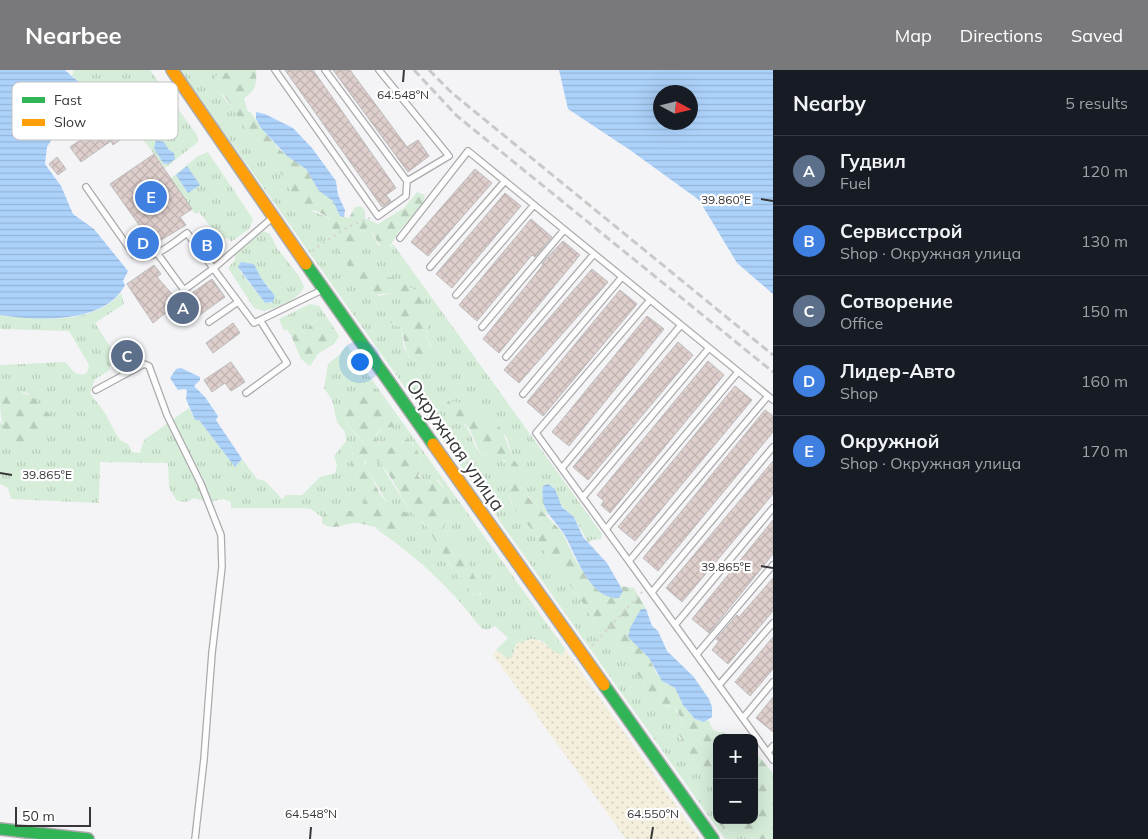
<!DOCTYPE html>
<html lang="en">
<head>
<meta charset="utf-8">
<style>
  :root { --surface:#171b24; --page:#20242c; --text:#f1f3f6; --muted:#9ea1a6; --line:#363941; --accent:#79797c }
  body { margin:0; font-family:Mulish,sans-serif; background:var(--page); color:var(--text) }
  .controls { position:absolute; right:15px; bottom:15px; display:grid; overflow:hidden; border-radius:10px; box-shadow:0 5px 20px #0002 }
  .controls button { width:45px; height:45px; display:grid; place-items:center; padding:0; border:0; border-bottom:1px solid var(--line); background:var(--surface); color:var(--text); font:25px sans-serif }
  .compass { position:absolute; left:653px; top:15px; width:45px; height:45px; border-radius:50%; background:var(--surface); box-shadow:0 5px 20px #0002; rotate:97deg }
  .scale { position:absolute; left:15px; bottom:12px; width:76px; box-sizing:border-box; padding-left:5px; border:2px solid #373739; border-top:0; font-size:14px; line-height:18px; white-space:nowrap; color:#373739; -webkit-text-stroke:4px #fff; paint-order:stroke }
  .you { position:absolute; left:359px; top:291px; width:18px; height:18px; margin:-12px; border:4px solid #fff; border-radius:50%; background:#1a73e8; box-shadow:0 0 0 8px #1a73e833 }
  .badge { display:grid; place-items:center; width:32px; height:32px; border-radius:50%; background:var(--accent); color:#fff; font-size:16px; font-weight:700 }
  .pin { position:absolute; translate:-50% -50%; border:2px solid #fff; box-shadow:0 1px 5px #0006 }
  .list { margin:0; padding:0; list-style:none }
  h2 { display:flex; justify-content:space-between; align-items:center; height:65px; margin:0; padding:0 20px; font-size:21px }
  h2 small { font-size:16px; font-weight:400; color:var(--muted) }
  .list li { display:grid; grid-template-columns:32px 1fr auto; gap:15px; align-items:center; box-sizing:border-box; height:70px; padding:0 20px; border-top:1px solid var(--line) }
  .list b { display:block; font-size:19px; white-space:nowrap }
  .list p { margin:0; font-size:16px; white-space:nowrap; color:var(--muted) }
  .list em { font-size:16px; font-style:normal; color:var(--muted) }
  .map { position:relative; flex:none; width:773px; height:769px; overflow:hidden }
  header { display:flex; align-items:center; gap:30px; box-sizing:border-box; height:70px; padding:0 25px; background:var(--accent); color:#fff }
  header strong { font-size:24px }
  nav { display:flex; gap:28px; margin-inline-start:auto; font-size:18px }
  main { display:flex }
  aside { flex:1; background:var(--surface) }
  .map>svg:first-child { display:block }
  .grass { fill:url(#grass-tufts); fill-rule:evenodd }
  .forest { fill:url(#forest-firs) }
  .sand { fill:url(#sand-dots) }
  .water { fill:url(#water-rules); fill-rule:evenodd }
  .building { fill:url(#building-cross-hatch); stroke:#bcbbbc }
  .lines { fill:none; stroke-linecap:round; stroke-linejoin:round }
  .lane-casing { stroke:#aaaaac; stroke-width:8 }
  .fast-casing { stroke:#aaaaac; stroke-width:14 }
  .slow-casing { stroke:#aaaaac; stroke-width:14 }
  .path { stroke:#d5d5d5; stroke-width:2; stroke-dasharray:2.5 4; stroke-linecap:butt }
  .lane { stroke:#fdfdfe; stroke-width:5.5 }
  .fast { stroke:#30b455; stroke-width:11 }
  .slow { stroke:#ff9f0a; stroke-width:11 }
  .rail { stroke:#c9c9ca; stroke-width:3; stroke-dasharray:8 4; stroke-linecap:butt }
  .ticks { fill:none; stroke:#373739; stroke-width:2 }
  .labels { text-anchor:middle; stroke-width:4.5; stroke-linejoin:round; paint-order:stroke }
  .street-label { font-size:19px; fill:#373739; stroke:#fff }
  .key { fill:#fff; stroke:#c3c3c4; stroke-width:1 }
  .key-label { font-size:14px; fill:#373739 }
  .ticks-label { font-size:12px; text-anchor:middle; fill:#373739; stroke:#fff; stroke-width:4.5; stroke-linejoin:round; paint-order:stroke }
</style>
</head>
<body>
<header>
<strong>Nearbee</strong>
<nav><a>Map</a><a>Directions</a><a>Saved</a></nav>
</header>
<main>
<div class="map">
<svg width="773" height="769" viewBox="0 0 773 769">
  <defs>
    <pattern id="grass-tufts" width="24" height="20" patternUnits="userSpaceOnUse" patternTransform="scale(1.25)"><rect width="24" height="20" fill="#d6edd9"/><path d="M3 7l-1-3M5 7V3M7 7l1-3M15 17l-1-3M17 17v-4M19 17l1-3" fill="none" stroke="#b8ccbb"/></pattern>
    <pattern id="forest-firs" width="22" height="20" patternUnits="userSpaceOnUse" patternTransform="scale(1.25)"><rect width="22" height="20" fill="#d6edd9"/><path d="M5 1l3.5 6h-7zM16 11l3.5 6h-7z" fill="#b8ccbb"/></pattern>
    <pattern id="sand-dots" width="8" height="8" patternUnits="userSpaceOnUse" patternTransform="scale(1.25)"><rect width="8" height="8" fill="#f4eedc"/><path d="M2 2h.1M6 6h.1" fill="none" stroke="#d2cdbe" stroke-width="1.8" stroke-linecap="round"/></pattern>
    <pattern id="water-rules" width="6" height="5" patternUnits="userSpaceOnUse" patternTransform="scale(1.25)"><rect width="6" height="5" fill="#add2fa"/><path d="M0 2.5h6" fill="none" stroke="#95b5d7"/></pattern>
    <pattern id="building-cross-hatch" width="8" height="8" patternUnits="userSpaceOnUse" patternTransform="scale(1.25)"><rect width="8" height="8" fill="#decfcc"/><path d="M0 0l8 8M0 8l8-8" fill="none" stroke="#bfb2b0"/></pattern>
  </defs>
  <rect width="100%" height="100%" fill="#f4f4f7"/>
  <!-- grass -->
  <path class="grass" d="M74,0H150L197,65L198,72L165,98L118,37L125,36L142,57L134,35C111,29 90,22 72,6Z
    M180,0H235L231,3H221L220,23L237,43L247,61L262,75L274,99L284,106L298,135L329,148L339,185L372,223L379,226L396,222L402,226L400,236L391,244L392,254L401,257L404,278L410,288L431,282V275L426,267L427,254L421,224L395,208L376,206L348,183V176L358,173L360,163L364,158L370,160L379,176L391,177L393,174L602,464L601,469L591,470L589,474L574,447L562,436L553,416L542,424L549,446L540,440L525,422L522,400L513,389L507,368L495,353L474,342L462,333V353C473,361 472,377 481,383C487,386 495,386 501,388L509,399L511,408L509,427L514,439L534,462L549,490L577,524L596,554L610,561L624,585L629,597L642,609L647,622L656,631L666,637H674L684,656L679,668L685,673L703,706L717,723L718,753L728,762L748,764L753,769H725Z
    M208,82L253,149L249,159L231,172L227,167L222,171L199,142L195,144L171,108L198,86Z
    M263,161L270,164L277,178L299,206L304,217C300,229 276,238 264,241L254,238L228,198L235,190V185ZM254,194L261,208L270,218L272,233H265L240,201Z
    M121,223L124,234L95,253L114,283L109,301L95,309L90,323L105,343L115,362L120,370L128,374L132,382L140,383L144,370L189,338L195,350H199L235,397L242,389L257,409L265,411L282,429L286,425H302L320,407L335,403L337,395L334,386L346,371L345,362L337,352L332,330L324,318L328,294L339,285L347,275L565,579L563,585C543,583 551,560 516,574L512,588H506L496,580L508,568L495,556L487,560L481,558C451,518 417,487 375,458L404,460L405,442L395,441L390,437L365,396L366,390C373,389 376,390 381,394L408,439L427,457L450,496L473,524L479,526L481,524L460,477L443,460L449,443V423L438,410H430L426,415L419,409L422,391L413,373L403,371L400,377L395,379C388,376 378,374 375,366L385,356L392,357L397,350L375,318L367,313L357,330L346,337C341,357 356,361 365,375L353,382C347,403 367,415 364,434L357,440C345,443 331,435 322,447L311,439L303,438H231V432L223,429L208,432L194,428L186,432L177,431L169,418L168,393L100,392L99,433L11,429L8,418L0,414V351L14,371L28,376L38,370L54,350L27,323L19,321L0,323V295L65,292L75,303L83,305L87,303L89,295L69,261L0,259V245C39,250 93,255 121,223Z
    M310,234L319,236L333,256L328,251L318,249L304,261L292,259L290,265L287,259L284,261L279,249Z"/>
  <!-- forest -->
  <path class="forest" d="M235,0H256C257,13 256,21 244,28L247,40L252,44L261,58L281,81L306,99L319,121L333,131L340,146L349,148L355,137L361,136L365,141V148L378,154L404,138L417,122L425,125L422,135L399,161L388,180C376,177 377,164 367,158L361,161L358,173L348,176V180L353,187L370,195L376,206L395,208L421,224L427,254L426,267L432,279L426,291C403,294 406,273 401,257L389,252V246L400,236L401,226L396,222L376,225L369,221L339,185L329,148L317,141L303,139L298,135L284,106L274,99L262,75L247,61L227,29L215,18V8L218,3H231Z
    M320,248L330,252L339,266L334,274L319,283L310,296L301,289L290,263L294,258L304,261Z
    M367,313L375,318L397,350L396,356C385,359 383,355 375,366L378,372L395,379L400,377L406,369L415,376L423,394L418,406L426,415L432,409H435L449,423L450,440L443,460L460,477L481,520L479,526C465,525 435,470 427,457C423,451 411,444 406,435C397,420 390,401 376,390H366L364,393L380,424L392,439L405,442L410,446L409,456C398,467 370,454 356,453C344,453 333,462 322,453V447C330,436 343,441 354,441L364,434C367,413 343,404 355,379L365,375C356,360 341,357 346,337L357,330Z
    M19,321L34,328L55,350L47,365L29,376C0,372 0,346 0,323Z
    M448,331L462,333L474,342L496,353L502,360L513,389L522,400L528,427L562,462L575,489L589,511L604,524L613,528L622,518L620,516L634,518L646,539H641L629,567L649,588L657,604L666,614L675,618L683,635L695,649L704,652L709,650C712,660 714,663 725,662L728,668H717V723L703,706L678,663L684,656L677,640L670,636L662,637L647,622L642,609L629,597L624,585L610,562L596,554L577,524L549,490L534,462L514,439L508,422L511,408L504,390L481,383C475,375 474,368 470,360C463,348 440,351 448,331Z
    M754,681L773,703V769H753L748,764L728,762L718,753V750H754Z"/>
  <!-- sand -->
  <path class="sand" d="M531,569C548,571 551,584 563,585L565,579L700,769H626L493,585L496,580L504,587L512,588L516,574Z"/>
  <!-- water -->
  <path class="water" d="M0,0H65C85,20 108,28 134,35L145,53L142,57L125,36L90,50L72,65L52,69L47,77L45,94L61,116L73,144L94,159L128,201L123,211L125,215C105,254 38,251 0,245Z
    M559,0H773V224L737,193L699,130L630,80L568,39ZM660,22H690V52H660Z
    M256,42L265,44L293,58L312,78L336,111L338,125L345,140L344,147L340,146L333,131L319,121L306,99L287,86L261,58L256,49Z
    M156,70L164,72L169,80L174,83L175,89L168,94L163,93L154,78Z
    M187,96L200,115L188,123L176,105Z
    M241,192L254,194L261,208L275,226L273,232L265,233L238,197Z
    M181,298L200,307V310L194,316L205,327L218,346L216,350L242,389L235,397L199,350H195L186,329L187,321L185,319L178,320L170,308L176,299Z
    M548,414L555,419L562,437L574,447L583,467L607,493L623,521L619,528C589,530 576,484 564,464C552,446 540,441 543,416Z
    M641,539H646L652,556L658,561L667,581L693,606L709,629L712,637V647L704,652L695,649L683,635L675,618L662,611L649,588L628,567L630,558Z"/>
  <!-- building -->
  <path class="building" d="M285,0H313L396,118L386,125L391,131L382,137Z
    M333,0H350L407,77L418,70L429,86L408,102Z
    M124,48L133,61L113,75L111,71L81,92L70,77L101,56L104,61Z
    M154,84L192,139L180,147L186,155L141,182L137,181L128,168L142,159L110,114Z
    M57,87L66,99L58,105L49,94Z
    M475,99L492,113L428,186L411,172Z
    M505,123L521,136L452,218L436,204Z
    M531,149L552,167L535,187L532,185L477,251L459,235Z
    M207,160L213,168L209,171L216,180L209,185L196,167Z
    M563,171L580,185L499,283L483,269L543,195L542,193Z
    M154,195L161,204L157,207L179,232L212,209L225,227L194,249L189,241L180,247L173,237L153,253L127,214Z
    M592,199L608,212L519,313L504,300Z
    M620,220L637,234L543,346L527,332Z
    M647,246L664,259L569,376L552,362Z
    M233,253L240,263L213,283L206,273Z
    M678,272L693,285L588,410L573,397Z
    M129,278L136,286L124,295L118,286Z
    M708,291L724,305L610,443L601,435L604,431L597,425Z
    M231,292L245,312L231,321L225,313L212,322L204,310Z
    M735,316L752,330L635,471L618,457Z
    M765,340L773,346V362L658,501L643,488Z
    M773,391V424L682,532L666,518Z
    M773,450V484L709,563L692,549Z
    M773,508V541L728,594L712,580L719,571L716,569L737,545L739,547Z
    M773,567V599L750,626L735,612Z
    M773,627V662L756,648Z"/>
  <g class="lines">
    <defs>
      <path id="lane" d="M275,0L378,146L406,126L407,111L449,86L379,0
        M325,0L407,111
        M86,117L134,185C153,192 173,173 187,163L254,253L322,220
        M400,168L468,81L773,330
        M157,183L184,220L214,198L272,148
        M430,197L505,111
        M456,225L534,135
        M650,230L536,363L773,690
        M209,252L238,232
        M482,257L564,160
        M506,287L594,184
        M96,320L144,294L149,296L167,345L201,414L221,465L222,497L212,583L204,689L195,769
        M246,323L287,293L260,250
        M523,324L622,207
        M562,398L681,255
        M583,427L709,278
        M606,459L738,302
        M629,491L768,326
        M652,522L773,377
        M675,555L773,438
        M697,584L773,495
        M719,615L773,553
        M743,648L773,612
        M768,682L773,676"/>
      <path id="fast" d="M306,194L433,374
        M604,615L713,769
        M0,759L88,769"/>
      <path id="slow" d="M172,0L306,194
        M433,374L604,615"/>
    </defs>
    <!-- lane casing -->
    <use href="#lane" class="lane-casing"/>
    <!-- fast casing -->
    <use href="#fast" class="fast-casing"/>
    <!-- slow casing -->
    <use href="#slow" class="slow-casing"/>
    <!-- path -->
    <path class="path" d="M312,181C331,167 349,155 370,148
      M592,576L643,521"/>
    <!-- lane -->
    <use href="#lane" class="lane"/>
    <!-- fast -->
    <use href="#fast" class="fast"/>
    <!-- slow -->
    <use href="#slow" class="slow"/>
    <!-- rail -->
    <path class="rail" d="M414,0L457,46L773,302
      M429,0L452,23L773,285"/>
  </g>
  <!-- ticks -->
  <path class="ticks" d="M403,12L404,0M761,129L773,131M0,403L12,405M761,496L773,498M310,769L311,757M651,769L653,757"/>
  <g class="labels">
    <!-- street labels -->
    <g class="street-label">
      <text transform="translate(456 375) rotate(55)" y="7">Окружная улица</text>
    </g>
  </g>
  <!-- legend -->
  <rect x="12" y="12" width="166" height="58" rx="8" class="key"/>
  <rect x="22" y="27" width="23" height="6" fill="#30b455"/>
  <rect x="22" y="49" width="23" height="7" fill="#ff9f0a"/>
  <g class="key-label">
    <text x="54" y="35">Fast</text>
    <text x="54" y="57">Slow</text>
  </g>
  <g class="ticks-label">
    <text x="403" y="29">64.548°N</text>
    <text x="726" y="134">39.860°E</text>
    <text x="47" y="409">39.865°E</text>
    <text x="726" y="501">39.865°E</text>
    <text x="311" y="748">64.548°N</text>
    <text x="653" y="748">64.550°N</text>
  </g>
</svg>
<div class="controls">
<button>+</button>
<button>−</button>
</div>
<svg class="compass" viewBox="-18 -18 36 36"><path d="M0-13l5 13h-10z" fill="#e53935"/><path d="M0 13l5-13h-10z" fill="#9ea1a6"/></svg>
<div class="scale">50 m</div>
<div class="you"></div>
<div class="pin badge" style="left:183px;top:238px;background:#5c6f8a">A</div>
<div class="pin badge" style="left:207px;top:175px;background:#3f7fe0">B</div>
<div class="pin badge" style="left:127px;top:286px;background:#5c6f8a">C</div>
<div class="pin badge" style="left:143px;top:173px;background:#3f7fe0">D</div>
<div class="pin badge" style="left:151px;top:127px;background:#3f7fe0">E</div>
</div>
<aside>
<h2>Nearby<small>5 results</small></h2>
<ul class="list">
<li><span class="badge" style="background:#5c6f8a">A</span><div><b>Гудвил</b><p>Fuel</p></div><em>120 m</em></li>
<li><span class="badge" style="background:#3f7fe0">B</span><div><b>Сервисстрой</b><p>Shop · Окружная улица</p></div><em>130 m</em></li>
<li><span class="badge" style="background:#5c6f8a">C</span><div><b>Сотворение</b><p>Office</p></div><em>150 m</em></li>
<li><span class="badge" style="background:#3f7fe0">D</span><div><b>Лидер-Авто</b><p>Shop</p></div><em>160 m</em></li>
<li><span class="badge" style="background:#3f7fe0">E</span><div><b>Окружной</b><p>Shop · Окружная улица</p></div><em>170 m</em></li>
</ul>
</aside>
</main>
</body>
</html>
